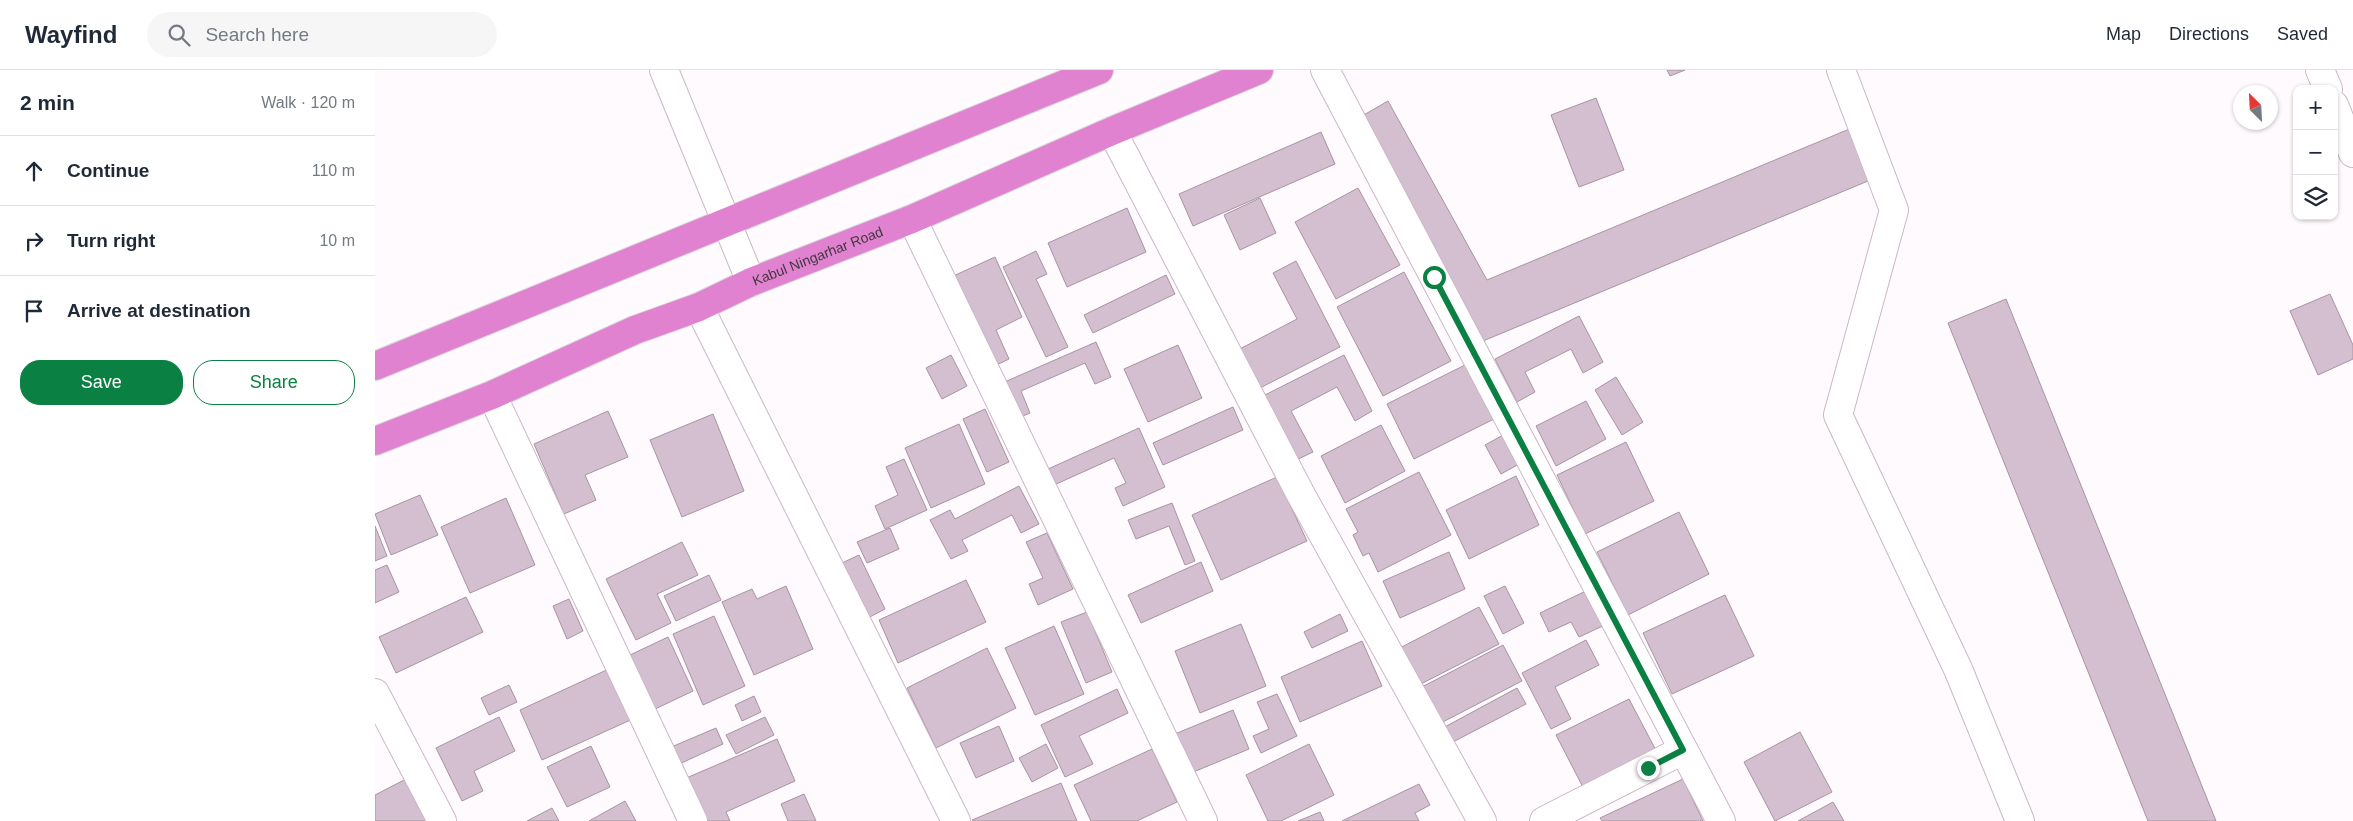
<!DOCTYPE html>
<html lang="en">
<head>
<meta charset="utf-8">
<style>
  :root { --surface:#fff; --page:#f6f6f7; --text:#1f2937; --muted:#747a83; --line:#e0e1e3; --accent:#0b8043 }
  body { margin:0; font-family:Helvetica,sans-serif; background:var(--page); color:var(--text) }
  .controls { position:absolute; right:15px; top:15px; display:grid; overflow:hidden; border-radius:10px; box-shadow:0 1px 4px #0004 }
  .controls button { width:45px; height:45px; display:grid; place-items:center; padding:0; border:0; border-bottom:1px solid var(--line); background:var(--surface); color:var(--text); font:25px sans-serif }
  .compass { position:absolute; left:1858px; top:15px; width:45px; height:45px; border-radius:50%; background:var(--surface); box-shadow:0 1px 4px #0004; rotate:336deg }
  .stop { position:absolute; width:15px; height:15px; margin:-11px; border:4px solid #0b8043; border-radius:50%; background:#fff }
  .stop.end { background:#0b8043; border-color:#fff; box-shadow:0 1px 5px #0008 }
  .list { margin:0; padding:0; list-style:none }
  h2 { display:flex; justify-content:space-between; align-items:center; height:65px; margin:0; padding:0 20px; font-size:21px }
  h2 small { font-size:16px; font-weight:400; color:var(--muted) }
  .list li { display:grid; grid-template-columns:32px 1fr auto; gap:15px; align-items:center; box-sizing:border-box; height:70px; padding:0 20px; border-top:1px solid var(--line) }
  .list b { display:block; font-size:19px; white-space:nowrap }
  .list em { font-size:16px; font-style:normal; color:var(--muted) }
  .actions { display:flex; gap:10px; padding:15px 20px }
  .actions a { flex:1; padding:11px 0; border:1px solid var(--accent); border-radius:20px; text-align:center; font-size:18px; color:var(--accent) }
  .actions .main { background:var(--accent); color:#fff }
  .icon { flex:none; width:28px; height:28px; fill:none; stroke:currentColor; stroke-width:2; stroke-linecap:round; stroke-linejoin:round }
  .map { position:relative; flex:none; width:1978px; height:751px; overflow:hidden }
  header { display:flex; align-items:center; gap:30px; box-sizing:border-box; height:70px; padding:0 25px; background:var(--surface); border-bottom:1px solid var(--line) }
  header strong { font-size:24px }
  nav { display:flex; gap:28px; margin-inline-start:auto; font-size:18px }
  .search { width:350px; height:45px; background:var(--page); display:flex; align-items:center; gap:12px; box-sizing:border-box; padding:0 18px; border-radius:28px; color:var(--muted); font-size:19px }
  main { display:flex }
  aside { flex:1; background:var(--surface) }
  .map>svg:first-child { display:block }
  .building { fill:#d3bfcf; stroke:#a794a2 }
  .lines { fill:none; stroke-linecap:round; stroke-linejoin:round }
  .minor-casing { stroke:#cbb7c6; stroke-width:30 }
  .highway-casing { stroke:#d9d7d9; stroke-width:30 }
  .minor { stroke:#fff; stroke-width:28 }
  .highway { stroke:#e082d0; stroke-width:28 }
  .route { stroke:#0b8043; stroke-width:6 }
  .labels { text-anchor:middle; stroke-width:5; stroke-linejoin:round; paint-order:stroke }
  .street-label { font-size:14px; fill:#40383f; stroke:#fff }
</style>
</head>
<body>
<header>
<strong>Wayfind</strong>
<div class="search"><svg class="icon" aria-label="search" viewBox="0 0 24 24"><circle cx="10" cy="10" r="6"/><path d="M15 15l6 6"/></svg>Search here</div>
<nav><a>Map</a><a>Directions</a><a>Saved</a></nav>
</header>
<main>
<aside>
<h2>2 min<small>Walk · 120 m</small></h2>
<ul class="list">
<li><svg class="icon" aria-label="ahead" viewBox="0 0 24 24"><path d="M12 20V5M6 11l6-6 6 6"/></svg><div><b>Continue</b></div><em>110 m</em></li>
<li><svg class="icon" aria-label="right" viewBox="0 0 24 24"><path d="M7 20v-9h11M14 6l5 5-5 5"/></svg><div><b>Turn right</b></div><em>10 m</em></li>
<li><svg class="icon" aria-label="arrive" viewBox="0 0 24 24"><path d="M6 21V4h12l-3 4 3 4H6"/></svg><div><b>Arrive at destination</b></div></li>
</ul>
<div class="actions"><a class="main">Save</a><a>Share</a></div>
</aside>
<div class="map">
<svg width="1978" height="751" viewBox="0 0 1978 751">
  <rect width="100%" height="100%" fill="#fefafd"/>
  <!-- building -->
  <path class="building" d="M1292,0H1310L1295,6Z
    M1221,28L1249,100L1204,117L1176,45Z
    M1013,31L1112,210L1484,55L1505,106L1108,271L987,46Z
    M946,62L960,94L818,156L804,124Z
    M983,118L1025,195L961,229L920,152Z
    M885,128L901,163L865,180L849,145Z
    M752,138L771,182L692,217L673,173Z
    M661,181L672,204L661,209L693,277L671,287L628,197Z
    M620,187L647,247L621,260L634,289L615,298L574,208Z
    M921,191L965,277L881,320L861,281L922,249L898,203Z
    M1029,202L1076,291L1008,326L962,237Z
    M791,205L800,224L718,263L709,245Z
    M1955,224L1978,275V289L1943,305L1915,241Z
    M1631,229L1841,751H1773L1573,253Z
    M1204,246L1228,292L1208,303L1196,279L1150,302L1160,322L1142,332L1120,289Z
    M721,272L736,307L720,314L710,293L646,321L655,343L641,349L625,314Z
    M803,275L827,328L773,352L749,299Z
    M576,285L592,316L567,329L551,298Z
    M969,285L997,341L980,351L962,317L916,341L938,382L919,391L886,327Z
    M1092,294L1119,349L1039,389L1012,334Z
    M1241,307L1268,352L1247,365L1220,320Z
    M1211,331L1231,369L1181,396L1161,356Z
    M858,337L868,360L788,395L778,373Z
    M610,339L634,392L612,402L588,349Z
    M233,341L253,387L210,405L221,430L189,444L159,374Z
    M338,344L369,421L307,447L275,370Z
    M584,354L610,414L556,438L530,378Z
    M1006,355L1030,401L970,433L946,386Z
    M764,358L790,417L748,436L740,418L751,413L739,388L679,415L673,399Z
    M1130,364L1146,393L1126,404L1110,375Z
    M1251,372L1279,431L1210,464L1182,405Z
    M529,389L552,440L510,459L500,436L523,425L511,397Z
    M1044,402L1076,465L1003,502L994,483L988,486L978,465L983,462L971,439Z
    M1141,406L1164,455L1094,489L1071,440Z
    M902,407L932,471L846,510L817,445Z
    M644,416L664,454L646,463L637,445L587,470L593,481L576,489L555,450L575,440L580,449Z
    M45,425L63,465L16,485L0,444Z
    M131,428L160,495L95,523L66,457Z
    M797,433L820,491L810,495L794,456L761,469L753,450Z
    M1304,442L1334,504L1253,545L1222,482Z
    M0,456L12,486L0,491Z
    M515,458L524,479L492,493L482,472Z
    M672,463L698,519L663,535L654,514L668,508L651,472Z
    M307,472L323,505L282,524L296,553L261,570L231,509Z
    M1074,482L1090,519L1025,548L1008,511Z
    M484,485L510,539L493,548L467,493Z
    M826,492L838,521L766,553L753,525Z
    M12,495L24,522L0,533V500Z
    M334,505L346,530L301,551L289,526Z
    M591,510L611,552L523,593L504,550Z
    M411,516L438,579L379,605L347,532L377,519L382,529Z
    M1130,516L1149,553L1128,564L1109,526Z
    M1215,519L1232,554L1204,567L1196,552L1174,562L1165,543Z
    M1350,525L1379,586L1297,624L1268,563Z
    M91,527L108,562L21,603L4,567Z
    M194,529L208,561L192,569L178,536Z
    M1104,537L1124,574L1040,617L1021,580Z
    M712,542L737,602L711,613L686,552Z
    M965,544L973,561L937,578L929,562Z
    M339,546L370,616L328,635L298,564Z
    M866,554L891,616L825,643L800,581Z
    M679,556L709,624L660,645L630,578Z
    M293,567L318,621L278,640L253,586Z
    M1211,570L1224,595L1180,617L1196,649L1176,659L1147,603Z
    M987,571L1007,616L925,652L906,607Z
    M1128,575L1147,611L1060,656L1041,620Z
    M612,578L641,638L561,678L532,618Z
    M238,597L260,648L167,690L145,640Z
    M134,615L142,632L114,645L106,628Z
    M1142,618L1151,634L1074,674L1066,659Z
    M742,619L753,643L704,666L718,694L690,707L666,655Z
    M902,624L922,666L886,683L878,666L894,659L882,632Z
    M379,626L386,642L367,651L360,635Z
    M1254,629L1285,688L1212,725L1181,665Z
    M858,640L874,679L811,705L795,666Z
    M124,647L140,681L99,701L108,721L87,731L61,678Z
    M390,647L399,665L361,684L351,665Z
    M624,656L639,691L601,708L585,673Z
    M341,658L348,674L302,695L294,678Z
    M1425,662L1457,722L1400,751L1369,692Z
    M402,669L420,711L351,742L355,751H327L309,709Z
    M671,674L683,698L657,712L644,688Z
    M934,674L959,725L906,751H893L871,705Z
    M216,676L235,717L192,737L172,697Z
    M777,679L802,732L762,751H716L699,715Z
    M33,708L55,751H0V725Z
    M1308,709L1328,751H1227L1225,748Z
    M686,713L702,751H598L597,750Z
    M1044,714L1055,735L1040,743L1044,751H967Z
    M429,724L441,751H413L406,734Z
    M250,731L261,751H214Z
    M1458,732L1469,751H1423Z
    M177,738L184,751H152Z
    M945,742L949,751H923Z"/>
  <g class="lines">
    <defs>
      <path id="minor" d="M289,0L376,212
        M950,0L1346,751
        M1466,0L1519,140L1463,345L1583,599L1645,751
        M1945,0L1953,19
        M1959,35L1978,83
        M737,61L925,423L1107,751
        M537,149L828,751
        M324,237L581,751
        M117,325L318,751
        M0,623L67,751
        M1169,751L1308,680"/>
      <g id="highway">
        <path d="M0,296L724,0"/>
        <path id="s1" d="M0,371L117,325L260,260L324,237L376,212L537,149L737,61L884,0"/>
      </g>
    </defs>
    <!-- minor casing -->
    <use href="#minor" class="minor-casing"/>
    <!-- highway casing -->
    <use href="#highway" class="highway-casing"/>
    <!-- minor -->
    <use href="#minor" class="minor"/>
    <!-- highway -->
    <use href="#highway" class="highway"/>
  </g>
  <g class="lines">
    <!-- route -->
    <path class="route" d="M1059,207L1308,680L1273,698"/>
  </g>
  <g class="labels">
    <!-- street labels -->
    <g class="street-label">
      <text dy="5" stroke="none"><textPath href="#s1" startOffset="480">Kabul Ningarhar Road</textPath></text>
    </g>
  </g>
</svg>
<div class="controls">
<button>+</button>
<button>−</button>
<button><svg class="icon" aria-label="layers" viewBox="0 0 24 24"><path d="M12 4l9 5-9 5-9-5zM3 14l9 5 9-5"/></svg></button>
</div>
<svg class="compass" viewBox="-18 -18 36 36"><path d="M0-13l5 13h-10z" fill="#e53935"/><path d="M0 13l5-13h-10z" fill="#747a83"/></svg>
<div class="stop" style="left:1059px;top:207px"></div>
<div class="stop end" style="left:1273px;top:698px"></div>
</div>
</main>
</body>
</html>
